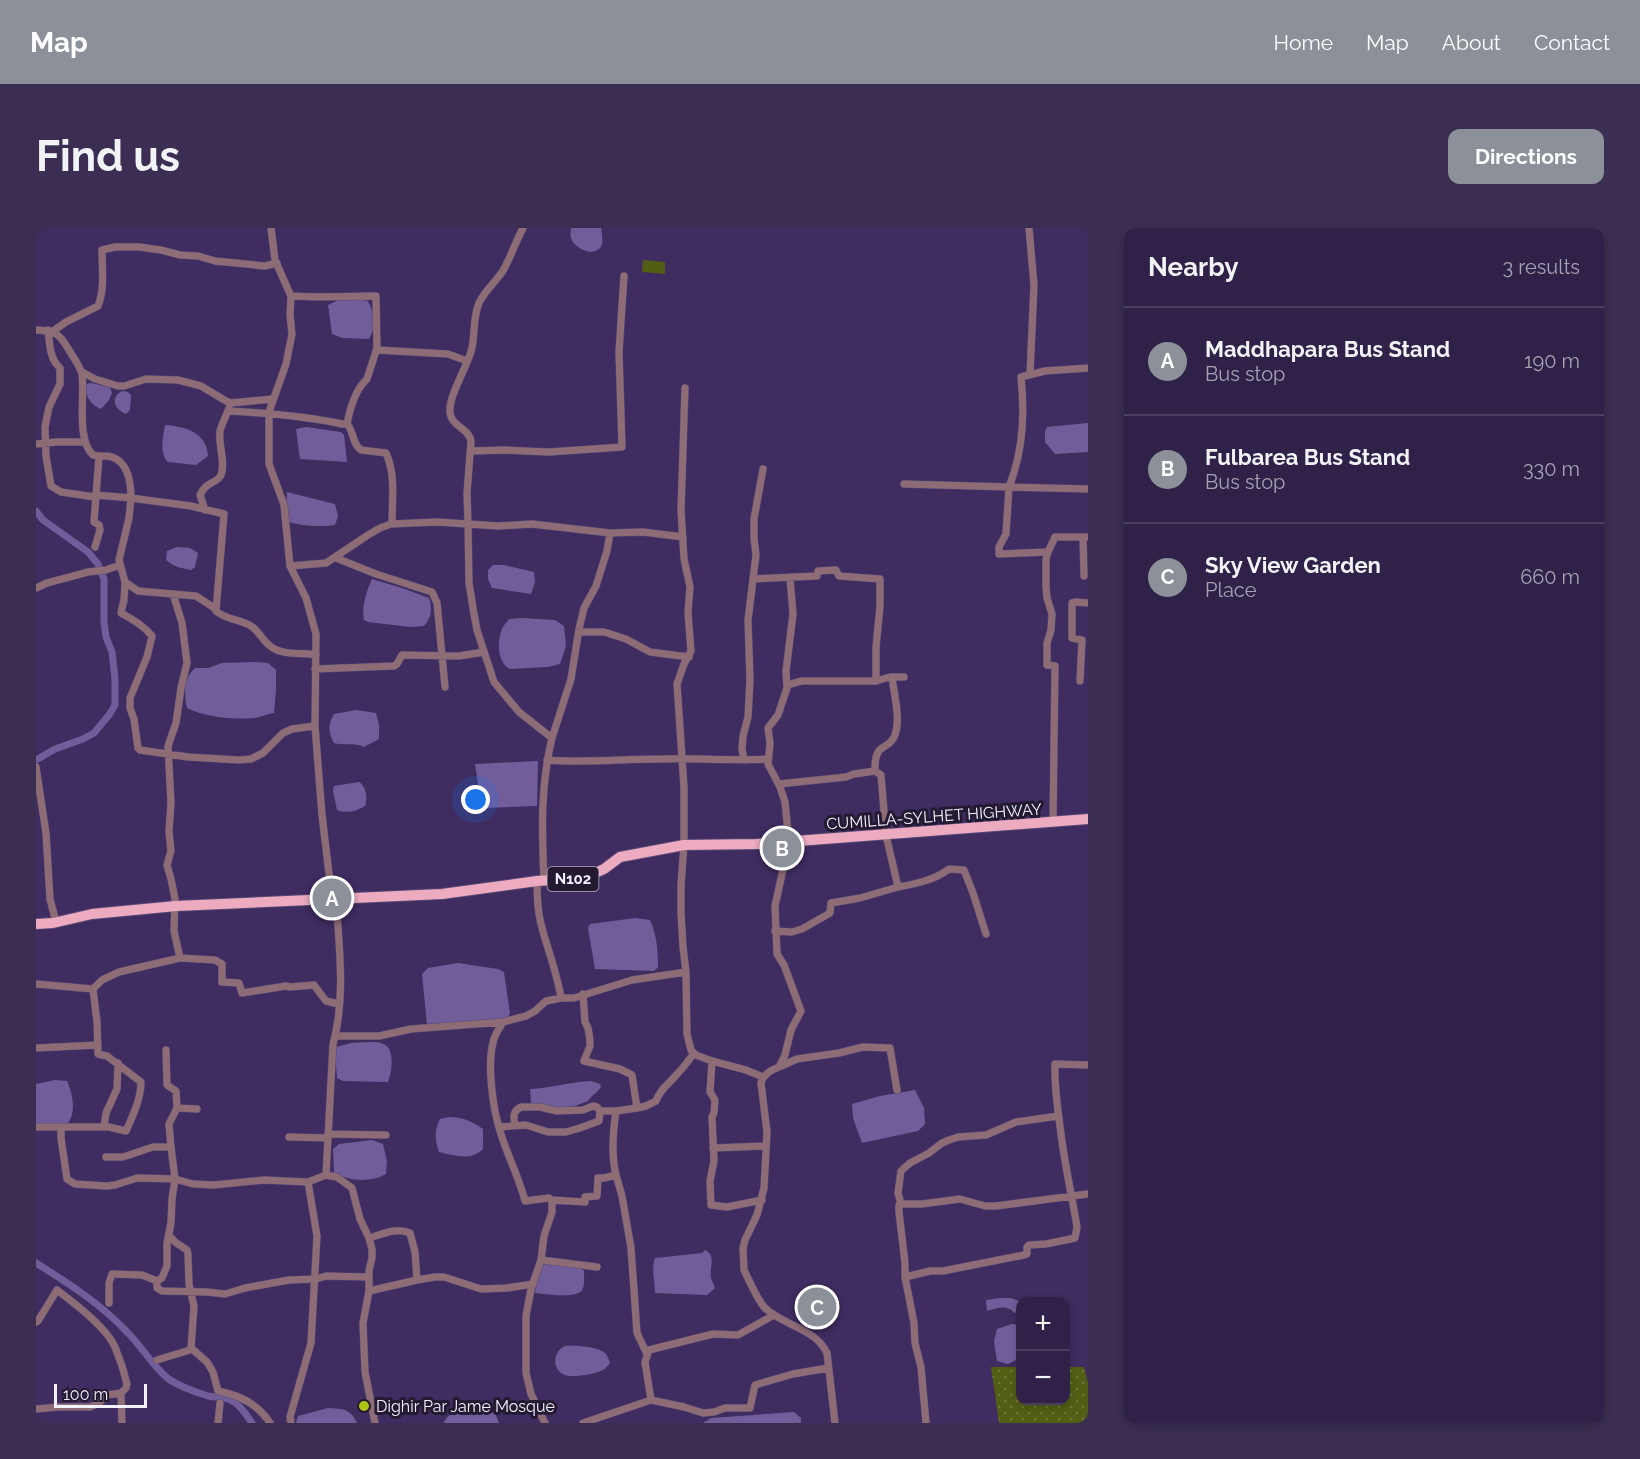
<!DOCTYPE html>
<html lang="en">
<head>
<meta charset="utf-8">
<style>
  :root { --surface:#2f2148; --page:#3b2e52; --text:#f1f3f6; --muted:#a7a3b4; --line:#4a3e60; --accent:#8c9099 }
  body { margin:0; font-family:Raleway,sans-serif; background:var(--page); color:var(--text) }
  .controls { position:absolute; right:18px; bottom:18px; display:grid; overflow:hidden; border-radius:12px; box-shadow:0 3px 9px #0003 }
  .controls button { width:54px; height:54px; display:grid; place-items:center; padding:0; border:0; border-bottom:2px solid var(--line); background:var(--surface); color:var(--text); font:30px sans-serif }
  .scale { position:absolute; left:18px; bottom:15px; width:93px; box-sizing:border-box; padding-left:6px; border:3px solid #f4f1fe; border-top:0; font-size:16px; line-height:21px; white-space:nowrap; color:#f4f1fe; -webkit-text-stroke:4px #231a32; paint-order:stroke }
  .you { position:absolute; left:440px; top:572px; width:21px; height:21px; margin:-15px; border:4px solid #fff; border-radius:50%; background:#1a73e8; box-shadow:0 0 0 9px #1a73e833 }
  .badge { display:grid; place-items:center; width:39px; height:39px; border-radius:50%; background:var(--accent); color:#fff; font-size:20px; font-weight:700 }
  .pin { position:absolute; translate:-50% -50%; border:3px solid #fff; box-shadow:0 2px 6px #0006 }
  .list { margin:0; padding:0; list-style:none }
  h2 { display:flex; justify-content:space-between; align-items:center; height:78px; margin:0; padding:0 24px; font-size:26px }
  h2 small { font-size:20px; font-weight:400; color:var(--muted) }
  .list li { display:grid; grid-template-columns:39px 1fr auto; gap:18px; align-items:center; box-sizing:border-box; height:108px; padding:0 24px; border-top:2px solid var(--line) }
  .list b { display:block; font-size:22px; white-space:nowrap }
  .list p { margin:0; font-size:20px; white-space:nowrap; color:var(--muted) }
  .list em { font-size:20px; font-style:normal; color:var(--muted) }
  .map { position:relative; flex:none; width:1052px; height:1195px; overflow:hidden; border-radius:12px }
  header { display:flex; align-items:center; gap:36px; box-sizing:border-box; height:84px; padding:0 30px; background:var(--accent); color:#fff }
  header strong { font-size:28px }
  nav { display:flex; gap:33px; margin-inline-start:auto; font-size:21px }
  .intro { display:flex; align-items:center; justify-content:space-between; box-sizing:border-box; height:144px; padding:0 36px }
  h1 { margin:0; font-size:42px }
  .button { padding:15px 27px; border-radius:12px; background:var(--accent); color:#fff; font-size:21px; font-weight:700 }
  main { display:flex; gap:36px; padding:0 36px }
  aside { flex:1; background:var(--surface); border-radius:12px; box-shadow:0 3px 9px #0003 }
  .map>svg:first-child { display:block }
  .green { fill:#525e14 }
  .park { fill:url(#park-dots) }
  .water { fill:#725d9b }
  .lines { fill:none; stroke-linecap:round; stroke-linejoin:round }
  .canal { stroke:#725d9b; stroke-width:7 }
  .minor-casing { stroke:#584876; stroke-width:8 }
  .trunk-casing { stroke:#584876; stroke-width:12 }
  .minor { stroke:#8e6c76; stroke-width:7 }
  .trunk { stroke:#ecabbf; stroke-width:10 }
  .poi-dot { fill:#acc612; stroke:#231a32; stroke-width:2 }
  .labels { text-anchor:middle; stroke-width:6; stroke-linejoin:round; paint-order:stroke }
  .shield { fill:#231a32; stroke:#b5b0c1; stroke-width:1.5 }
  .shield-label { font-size:15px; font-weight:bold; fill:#f4f1fe }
  .street-label { font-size:16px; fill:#f4f1fe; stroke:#231a32 }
  .poi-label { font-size:16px; fill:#f4f1fe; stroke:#231a32; text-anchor:start }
</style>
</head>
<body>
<header>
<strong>Map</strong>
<nav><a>Home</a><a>Map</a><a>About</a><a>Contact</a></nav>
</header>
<div class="intro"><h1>Find us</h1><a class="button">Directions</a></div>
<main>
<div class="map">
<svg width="1052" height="1195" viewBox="0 0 1052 1195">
  <defs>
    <pattern id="park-dots" width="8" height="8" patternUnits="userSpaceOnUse" patternTransform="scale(1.5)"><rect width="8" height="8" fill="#525e14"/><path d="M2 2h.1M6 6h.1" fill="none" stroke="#6c7637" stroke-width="1.8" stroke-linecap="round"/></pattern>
  </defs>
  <rect width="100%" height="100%" fill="#3f2c60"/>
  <!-- green -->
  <path class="green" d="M607,32L629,34V46L606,44Z"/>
  <!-- park -->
  <path class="park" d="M955,1139H984V1172H1030V1139H1048L1052,1155V1195H963Z"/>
  <!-- water -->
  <path class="water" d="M535,0H565C566,6 568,15 564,20C556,29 538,20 535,10C534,9 535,2 535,0Z
    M318,70L332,73C339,88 341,97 333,111L306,110L296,106L292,77L305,71Z
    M55,155L74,159L76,165L73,172L65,181C55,178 47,165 50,156Z
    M86,163L92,164L95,167L94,182L90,186C78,181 74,170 86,163Z
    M1052,195V224L1019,226L1009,214V203L1011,199Z
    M129,197C148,198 171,204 172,228L160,237L132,234C123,225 127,209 129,197Z
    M270,199L305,204L308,207L311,234L264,231L260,201Z
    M251,264L299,276L302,288L299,297C287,299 265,298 253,294L250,285Z
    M141,319L154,320L162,325L159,339L155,342C145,340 138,339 130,332L131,323Z
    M457,337H468L498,344L499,354L495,366L456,360L452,351V342Z
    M336,351L366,360L393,370C397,381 395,390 388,398L374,399L332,394L328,392C325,379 331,362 336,351Z
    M487,390L519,392L528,398L530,418L524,436L512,439L474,441C462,436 461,415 465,404C466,399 470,395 473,391Z
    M219,434L232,435L240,442V462L238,485C231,486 225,489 219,490C199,492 168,489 151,480C148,465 147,451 159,440H172L186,435Z
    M320,482L340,485L343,497V511L328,519C319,514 308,518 298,515C292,504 292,496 298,486Z
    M502,533L501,578L449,580L443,562L439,536Z
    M323,554C330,558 332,571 329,578C321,583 310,586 301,582L297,563L298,558Z
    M599,690L614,692C621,707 622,723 622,739L618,743L559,741L552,700L554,696Z
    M422,735L462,741L468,744L474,786L470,791L391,797L386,746L392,740Z
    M315,815C322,815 339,813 345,815C360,818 356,844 352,854L307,853L301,850L300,837V819Z
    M19,852L31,853C37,866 41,887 30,897L0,898V856Z
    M555,853L564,856L565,859C561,865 556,867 552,873L531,881L495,875L494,861C515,860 534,854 555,853Z
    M879,862L888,880L889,896L882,903L826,915L817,890L816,876L844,868Z
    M413,889C426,889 436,893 447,901V921C435,933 419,928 403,924C399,913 398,902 404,891Z
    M336,912L347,916L351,933L350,946C334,955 314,953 298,945L297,921L303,916Z
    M669,1022C681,1028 673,1039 675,1050C676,1053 678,1056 679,1060L671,1067L619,1065C619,1053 615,1041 619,1030L666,1025Z
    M508,1034L546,1041L548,1043C548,1048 549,1058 546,1062C540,1071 509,1066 499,1065L500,1054Z
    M964,1070H975L983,1073L984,1083L978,1085C972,1076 960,1080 951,1083L950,1072Z
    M976,1096L984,1097V1130L972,1136L961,1133L958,1113L961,1101Z
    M529,1118C539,1117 562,1118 570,1126C572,1129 573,1132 574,1135C572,1138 569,1141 567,1142C560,1146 536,1150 529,1147C516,1142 516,1124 529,1118Z
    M292,1180C307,1181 314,1180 321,1195H260L262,1188Z
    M424,1184L459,1185L463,1195H408C410,1187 416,1186 424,1184Z
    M758,1184L765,1190V1195H667L675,1190Z"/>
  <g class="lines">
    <!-- canal -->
    <path class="canal" d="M0,283L7,292L52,324L62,336L68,351V394L70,409L76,424L79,451V477L73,487L58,505L47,511L19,521L0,532
      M0,1035C32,1055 65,1076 91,1104C105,1117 119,1142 134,1152C145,1159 159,1164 172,1168C181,1170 190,1168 198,1174C206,1179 211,1188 216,1195"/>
    <defs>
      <path id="minor" d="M235,0L239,32L255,68L254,87L256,106L250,136L233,184V236L248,277L254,338L270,370L280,406L279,498L286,587L296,671
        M487,0C480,13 475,28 468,41C461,53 449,62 443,75C437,89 439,105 436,120C432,138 412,168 414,185C416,199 433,200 435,213L431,265L432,296L462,298L496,296L574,305
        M993,0L998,57L994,146
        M0,102C20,103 23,105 33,122C37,129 44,138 46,146C49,168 40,212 57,227C63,229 71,227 76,229C93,235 95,256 95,270L155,278L188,286L180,383C190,392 204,391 215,398C223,403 226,412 234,418C246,428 265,424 280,427
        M12,102C14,116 13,130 24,140V156L13,179L9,199L10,228L15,258L25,264L59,269
        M17,103L30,94L62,78C69,60 66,41 66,22L79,19H103L125,22L144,27L162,28L179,33L229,38L241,35
        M341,122L412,126L431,133
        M46,144L59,151L82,158H88L110,151L142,152L165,158L190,173L195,175L237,171
        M649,160L645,282L648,331L654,359L652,385L655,423L648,436L641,456L648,559V617L645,657V685L647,719L650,744L651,806L655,822L660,827L676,833L710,842L727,849
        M192,183C231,185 268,188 306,196H311C314,180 319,162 331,151L341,120L340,68C312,68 283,70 255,68
        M311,196C318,203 316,216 325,222L350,225C360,247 356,272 356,296
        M0,216L20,214H49
        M436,223L469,222L513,224L586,219L583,124L588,48
        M868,256L973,259C987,224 989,186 985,149L1009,143L1052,140
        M1052,261L973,259L970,306L963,319V326L1012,324L1019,309H1052
        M60,267L95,270L93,290L83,332L89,354L88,372L85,385C97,392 107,397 116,408L111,429L94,470V480L98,491L102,520L104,522L152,529L203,532L215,531L227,525L247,505L256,501L279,498
        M169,282L164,267C171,252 181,256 185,247C190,234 182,217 184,203C186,195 191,187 193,180
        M1047,309L1048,348
        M59,319L64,302L63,297L58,294L63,228
        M1012,324L1010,331V359L1011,370L1016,386L1015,402L1011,415V437L1019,438L1017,594
        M300,330L340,346L396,364L401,375L409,459
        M254,338L290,335L332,307L344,300L355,296L401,294L432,296L433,355L438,386L441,402L458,454L483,484L516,510C504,560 506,603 508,653
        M754,350L757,386L750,443L751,460L742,487L732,500L734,515L732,536L744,559L749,574L753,614L739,678L741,726L748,737L765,783L755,802L749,827L743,839C735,842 727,846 725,855L731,904L728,960L721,987L709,1012L707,1020L708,1042C713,1052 722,1073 729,1080C748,1098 779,1100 791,1125L799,1195
        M717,351L781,348L782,343L800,342L803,348L844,351V378L840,419V453
        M89,354L102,363L160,368L180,381
        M0,360L11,355L52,344L70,342L84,337
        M543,404H568L590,411L614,424L653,429
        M279,441L358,438L361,436L366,427L423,428L448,424
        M1044,453L1046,412L1036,410V375L1040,374L1052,375
        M751,457L766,453H840L854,449H868
        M516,510L535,451L543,401L548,380L560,358L571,323L574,305L607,304L647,309
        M511,532C549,535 587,531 626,531C661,530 696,533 732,531
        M708,532L706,521L707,508L712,489L714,452L712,392L720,327L718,310V291L727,241
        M0,539L10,605L14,671L20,694
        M839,543L845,547L850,607L862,659C879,656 899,652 913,641L928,642L937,665L950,706
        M743,556L810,549L818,546L839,543C838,512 853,524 859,507C865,490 858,467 856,449
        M501,653C501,667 501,681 505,696C511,720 521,744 525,770
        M739,703L756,704L766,701L794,685L795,675L824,670L862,659
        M144,730L179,732L186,736V754L203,755L206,765L250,758L254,759L278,757L290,773L303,776
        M0,756L57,761L66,752L83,744L144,730L138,703L139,671L135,651L131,637L135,623L133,603L135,575L132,518L140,495L145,460L151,435L146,395L137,366
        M547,766L549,794L552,800L554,812V818L548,833L584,841L596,847L601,880L610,878L620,873C624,861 634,855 642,845C648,839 653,832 658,825
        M467,794C463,801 458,807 457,815C451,837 457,881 464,903C471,927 483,949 489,973L513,970L516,972V984L508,1008L505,1032L495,1061L490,1088V1145L495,1166L509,1195
        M299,808H343L375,801L467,794L490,788L499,783L510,773L525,770H538L596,752L650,744
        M0,820L62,817
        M676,833L674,864L679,872L678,885L676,889L678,933L674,953L675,977L691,979L726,972
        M743,839L761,831L803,825L827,819L854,820L861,862
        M141,880L161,881
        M479,897C477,889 477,883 485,879H504L521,883L547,882L557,878L561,879L564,883
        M0,899H73L90,903C97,887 105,871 105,854L71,828L62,826L61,794L57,761
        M25,899V910L31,951L39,956L71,958L79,957L101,950L139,951L157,956L178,957L228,952L272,954
        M68,899L70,885L81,861L82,835
        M463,899L490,897L512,904H530L544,900L563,893L564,883H580
        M292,906L350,907
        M253,909L292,910
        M677,920L730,918
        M70,929H87L117,919H135
        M290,947L301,949L316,960L324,991L333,1010L336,1021V1030L333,1042V1063L327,1095L329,1144L339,1195
        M580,947L586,968L595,1020L601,1105L611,1126
        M516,972L549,974V969L561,968L562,950H568L580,947C575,927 577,903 580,883L601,880
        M865,976L862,965L865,943L874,935L893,925L906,915L913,912L922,909L950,907L980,894L1022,888
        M133,1007L139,1014L151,1022L152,1026L153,1056L158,1078L155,1120L171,1134L177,1144L182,1163C204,1167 222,1176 234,1195
        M333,1010C347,1006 361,999 374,1005L379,1024L381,1052L399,1049H408L445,1061L471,1060L497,1056
        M505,1032L561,1039
        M869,1049V1035L863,984V977L865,976H886L924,971L949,978H960L1052,966
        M121,1053V1060L126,1063L171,1064L189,1066L209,1060L253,1052L280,1051L290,1048L333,1049
        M333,1063L381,1052
        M73,1075V1055L76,1046L106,1047L121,1053L126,1050L131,1038V1015L135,995L136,971L139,951L135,919L133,896L141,880L140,863L131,857L130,822
        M0,1094L2,1093L21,1062C38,1075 70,1099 79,1119C84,1131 88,1143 91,1156L90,1160L85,1165L86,1195
        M121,1132L154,1122L155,1120
        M615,1172L648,1179L667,1185L678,1184L689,1180H714L719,1157L757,1146L792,1140
        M0,1181L23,1179H54L63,1175L71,1167L85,1165
        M182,1195L184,1175
        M255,1195L254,1189L275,1115L281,1008L272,954L290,947L297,816C310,770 303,718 300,671
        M547,1195L615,1172L609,1134L613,1122L677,1106L702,1107L738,1087
        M890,1195L885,1139L879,1115L878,1095L869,1049L894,1043H907L988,1027L991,1026V1019L993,1017L1010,1016L1039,1010L1041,999C1036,968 1029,938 1025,906C1022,882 1018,860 1019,836L1052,837"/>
      <path id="trunk" d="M0,696L17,695L56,686L140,678L406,666L501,653L548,650L568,641L584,629L648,617L721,616L1052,591"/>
    </defs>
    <!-- minor casing -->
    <use href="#minor" class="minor-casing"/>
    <!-- trunk casing -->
    <use href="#trunk" class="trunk-casing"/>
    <!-- minor -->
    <use href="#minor" class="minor"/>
    <!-- trunk -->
    <use href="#trunk" class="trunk"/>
  </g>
  <!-- markers -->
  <circle class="poi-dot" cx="328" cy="1178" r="6"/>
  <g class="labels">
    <!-- shield labels -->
    <rect class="shield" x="511.5" y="639" width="51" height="24" rx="4.5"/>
    <g class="shield-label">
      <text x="537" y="656">N102</text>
    </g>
    <!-- street labels -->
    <g class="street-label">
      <text transform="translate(898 588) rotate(-4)" y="6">CUMILLA-SYLHET HIGHWAY</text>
    </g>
    <!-- poi labels -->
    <g class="poi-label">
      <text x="340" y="1184">Dighir Par Jame Mosque</text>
    </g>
  </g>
</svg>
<div class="controls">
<button>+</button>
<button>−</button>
</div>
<div class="scale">100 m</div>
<div class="you"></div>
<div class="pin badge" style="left:296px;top:670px">A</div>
<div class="pin badge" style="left:746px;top:620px">B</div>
<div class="pin badge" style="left:781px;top:1079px">C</div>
</div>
<aside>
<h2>Nearby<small>3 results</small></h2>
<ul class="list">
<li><span class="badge">A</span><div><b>Maddhapara Bus Stand</b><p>Bus stop</p></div><em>190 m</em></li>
<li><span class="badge">B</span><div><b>Fulbarea Bus Stand</b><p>Bus stop</p></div><em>330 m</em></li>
<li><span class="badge">C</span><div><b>Sky View Garden</b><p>Place</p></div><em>660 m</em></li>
</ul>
</aside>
</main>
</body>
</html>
